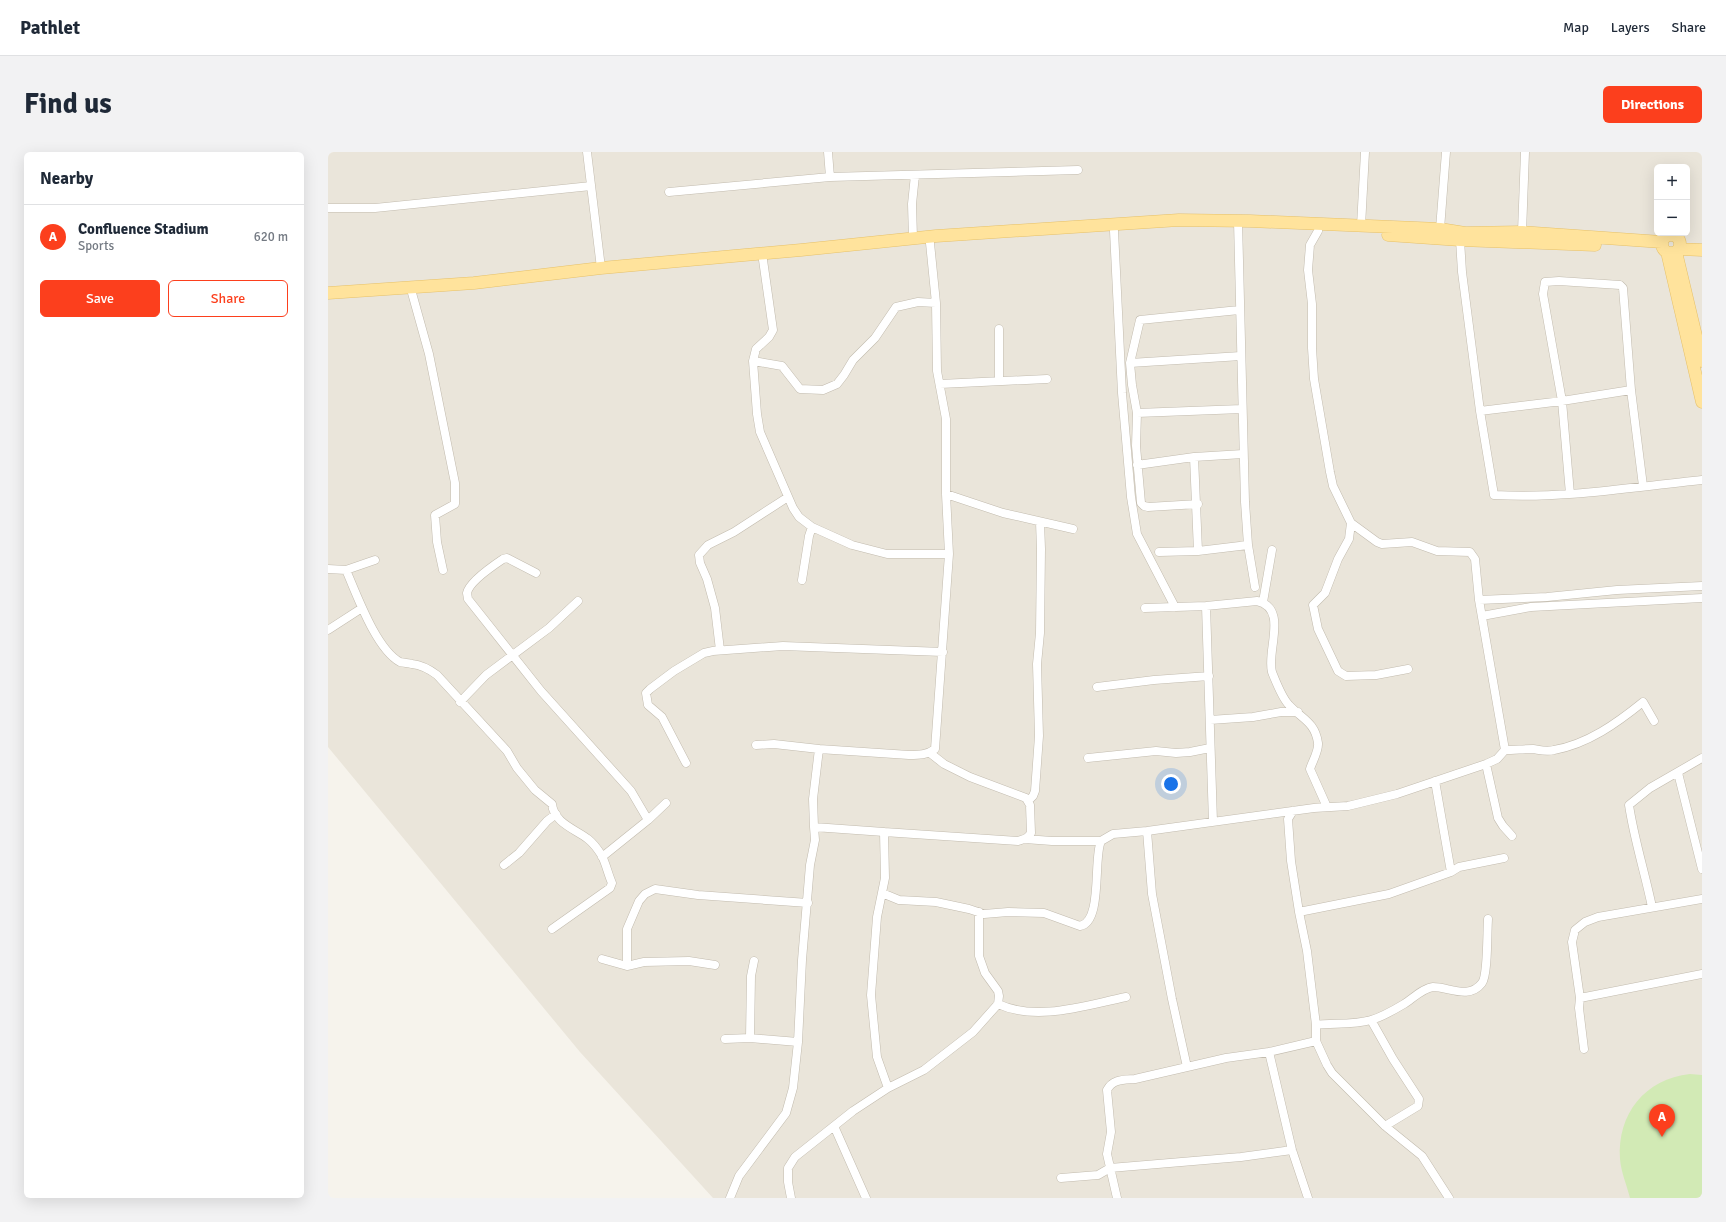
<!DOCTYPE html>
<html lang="en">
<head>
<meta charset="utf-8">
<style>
  :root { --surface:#fff; --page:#f2f2f3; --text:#1f2937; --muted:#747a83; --line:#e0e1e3; --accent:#fc3f1d }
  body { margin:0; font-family:Signika,sans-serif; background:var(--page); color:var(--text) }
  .controls { position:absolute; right:12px; top:12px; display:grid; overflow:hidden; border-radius:6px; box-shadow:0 4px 16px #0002 }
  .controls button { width:36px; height:36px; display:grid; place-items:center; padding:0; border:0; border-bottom:1px solid var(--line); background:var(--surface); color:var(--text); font:20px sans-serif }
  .you { position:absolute; left:843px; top:632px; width:14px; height:14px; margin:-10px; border:3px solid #fff; border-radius:50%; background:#1a73e8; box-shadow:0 0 0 6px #1a73e833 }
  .badge { display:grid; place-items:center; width:26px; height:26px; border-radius:50%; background:var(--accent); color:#fff; font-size:13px; font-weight:700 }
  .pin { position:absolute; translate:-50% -33px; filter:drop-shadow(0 1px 2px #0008) }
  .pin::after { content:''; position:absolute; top:21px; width:14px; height:12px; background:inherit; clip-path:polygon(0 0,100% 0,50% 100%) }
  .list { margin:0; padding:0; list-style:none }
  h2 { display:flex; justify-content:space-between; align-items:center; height:52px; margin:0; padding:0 16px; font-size:17px }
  h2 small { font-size:13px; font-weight:400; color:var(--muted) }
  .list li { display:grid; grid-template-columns:26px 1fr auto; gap:12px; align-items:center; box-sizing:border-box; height:64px; padding:0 16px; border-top:1px solid var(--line) }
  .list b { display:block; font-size:15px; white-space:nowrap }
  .list p { margin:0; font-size:13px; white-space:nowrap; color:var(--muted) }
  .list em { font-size:13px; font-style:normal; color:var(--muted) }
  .actions { display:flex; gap:8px; padding:12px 16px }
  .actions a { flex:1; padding:9px 0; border:1px solid var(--accent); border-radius:6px; text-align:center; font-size:14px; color:var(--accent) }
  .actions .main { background:var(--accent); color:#fff }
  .map { position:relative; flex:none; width:1374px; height:1046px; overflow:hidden; border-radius:6px }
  header { display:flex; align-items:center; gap:24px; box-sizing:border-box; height:56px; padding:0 20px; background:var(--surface); border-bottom:1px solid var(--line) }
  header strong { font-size:19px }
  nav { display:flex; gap:22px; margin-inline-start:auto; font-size:14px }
  .intro { display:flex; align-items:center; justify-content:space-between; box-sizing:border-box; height:96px; padding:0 24px }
  h1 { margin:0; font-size:28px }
  .button { padding:10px 18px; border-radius:6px; background:var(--accent); color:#fff; font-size:14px; font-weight:700 }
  main { display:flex; gap:24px; padding:0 24px }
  aside { flex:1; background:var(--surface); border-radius:6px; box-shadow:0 4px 16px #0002 }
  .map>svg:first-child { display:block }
  .residential { fill:#eae5da; fill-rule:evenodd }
  .green { fill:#d2eab5 }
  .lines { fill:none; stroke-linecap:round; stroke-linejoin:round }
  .street-casing { stroke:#c2bbae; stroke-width:9 }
  .primary-casing { stroke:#e6c16a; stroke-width:13 }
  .street { stroke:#fff; stroke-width:8 }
  .primary { stroke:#ffe39c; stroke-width:12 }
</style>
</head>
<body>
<header>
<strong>Pathlet</strong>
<nav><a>Map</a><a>Layers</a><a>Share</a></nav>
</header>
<div class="intro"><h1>Find us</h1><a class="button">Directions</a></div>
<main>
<aside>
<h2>Nearby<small></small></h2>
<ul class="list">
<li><span class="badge">A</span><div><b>Confluence Stadium</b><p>Sports</p></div><em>620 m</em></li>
</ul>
<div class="actions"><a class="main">Save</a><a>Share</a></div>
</aside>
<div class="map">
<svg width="1374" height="1046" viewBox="0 0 1374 1046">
  <rect width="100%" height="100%" fill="#f6f3ec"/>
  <!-- residential -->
  <path class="residential" d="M0,0H1374V1046H385L252,900L0,595ZM1329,15H1359V81H1329Z"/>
  <!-- green -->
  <path class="green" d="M1362,922L1374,923V1046H1302C1299,1034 1293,1020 1292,1007C1289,962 1317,927 1362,922Z"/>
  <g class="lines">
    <defs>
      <path id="street" d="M259,0L273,116
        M500,0L502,25
        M341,40L502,25L750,18
        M0,56H47L263,34
        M910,69L917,350L920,393L927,435
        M1033,74L1037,0
        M1112,77L1118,0
        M786,79L794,241L803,345L809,382L847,455
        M1194,80L1197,0
        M585,86L584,52L587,23
        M1132,88L1134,120L1152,259L1166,343C1235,347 1305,335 1374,328
        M435,108L445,178L441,185L428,197L425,209L429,262L432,280L465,356L471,365L484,375L524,393L559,402H621
        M84,141L101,202L127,331V352L107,363L109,390L115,418
        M911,158L812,168L802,211L804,233L809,261L914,257
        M671,177V228
        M425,209L454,214L472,237L495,238L509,232L516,223L525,208L547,186L568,155L590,150L608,151
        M802,211L913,204
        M612,232L719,227
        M1152,259L1234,249L1303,238
        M809,261L808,294L813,351L816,354L820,355L870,352
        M866,305L870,399
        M809,313L866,305L915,302
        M618,342L675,361L745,377
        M1242,342L1234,249L1215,142L1217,130L1231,129L1292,133L1295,136L1303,238L1315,334
        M1023,371L1021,387L1010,407L997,441L985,453L990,477L1010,519L1018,524L1048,523L1080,517
        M831,400L870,399L920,393
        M0,417L18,418C29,443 48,497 72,510C76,511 80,511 84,512C94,513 101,517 109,523L179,599L189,616L207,638L224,652C226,671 247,677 260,687C265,691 271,699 274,704C278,712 280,722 284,731L282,736L224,777
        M18,418L47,408
        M208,421L179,406L175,407C166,413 141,430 139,441C139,441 140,447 140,447L213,539L303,639L320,668
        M474,428L481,384L484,375
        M1151,448L1219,445L1289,438L1374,434
        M935,450L944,398
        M878,454L885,670
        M817,456L878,454L929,449C961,456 938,499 944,520C948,530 954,546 961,553C974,567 987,570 990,591C991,599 984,610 982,617L999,655
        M1154,464L1203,455L1374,446
        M0,478L34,456
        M392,498L387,456L379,427L372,411L371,403L380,393L406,380L460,345
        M769,535L826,528L881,524
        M132,550L158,523L221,476L250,449
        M882,568L925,565L953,560H970
        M428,593L446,592L491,597
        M1177,598C1186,598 1196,597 1205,597C1212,598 1218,600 1226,598C1260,592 1289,571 1315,550L1326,569
        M760,606L828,599L848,601L862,600L882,596
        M358,611L334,565L320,553L318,541L322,537L346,519L376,501L385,499L455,494L615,500
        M1158,612L1170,666L1175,674L1184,684
        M1350,621L1374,717
        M1107,629L1123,720
        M700,649L705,644L707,639L711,584L709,512L712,481L713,397L712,370
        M965,659L960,667L963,709L971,760L979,799L988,873V889L999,913L1004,921L1057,974L1094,1004L1121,1046
        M819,679L824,742L844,847L859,915
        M556,680L690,689C696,687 699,687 703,681L702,653L698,646L642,625L616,612L602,601
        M697,687L724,689H773L785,682L819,679L986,656L1020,654L1069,642L1158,612L1169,607L1177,598L1151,448L1147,407L1142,400L1109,399L1084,390L1054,392L1049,390L1023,371L1005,334L1002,320L986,227L984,196V152L980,118L982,93L990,79
        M274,705L320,668L338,651
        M176,713L191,701L219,669L228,662
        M554,741L571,748L608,750L641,757L656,762L680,760L716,761L752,774C775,770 765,706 773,689
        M1324,755C1317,721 1306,687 1301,653L1322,636L1374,606
        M971,760L1061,742L1123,720L1131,715L1176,706
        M274,807L299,814L316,810L361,809L387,813
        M299,814V777L311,749L317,742L327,737L370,743L480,751
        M1252,846L1374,822
        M670,852C709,870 758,853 798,845
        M1043,868L1065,907L1091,947L1090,954L1057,974
        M988,873C1005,871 1026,873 1043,868C1054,865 1066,858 1076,852C1084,847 1095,836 1105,835C1121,835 1141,848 1154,831C1160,823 1159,780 1160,767
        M422,886L423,824L426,809
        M397,887L422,886L470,890
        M1256,897L1251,856L1252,846L1244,790L1247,778L1257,770L1270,765L1374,747
        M941,900L964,998L980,1046
        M560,936L549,905L543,843L549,765L557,726L556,680L486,675L485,647L491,597L581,603C591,603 599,603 607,597L621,402L618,342V267L609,219L608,151L602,91
        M506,974L538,1046
        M733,1026L770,1023L782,1016L913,1005L964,998
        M402,1046L411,1024L458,961L465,936L470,890L474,808L482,713L487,688L486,675
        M463,1046L460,1030V1016L467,1005L525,959L560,936L596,918L645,880L670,852L671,844L670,839L657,821L651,804V760
        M789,1046L779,1002L783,980L779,938C785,927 795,928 807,927L898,906L941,900L988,889"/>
      <path id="primary" d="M1334 92a9 9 0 1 1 18 0a9 9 0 1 1-18 0Z
        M1060,83L1132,88L1267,93
        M1351,97L1374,98
        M1339,100L1374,250
        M1348,100L1374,209
        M0,141L146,131L273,116L473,98L608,84L851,68L922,69L1112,77L1137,81L1194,80L1334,90"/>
    </defs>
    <!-- street casing -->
    <use href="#street" class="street-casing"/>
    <!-- primary casing -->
    <use href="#primary" class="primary-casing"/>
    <!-- street -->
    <use href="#street" class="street"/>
    <!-- primary -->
    <use href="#primary" class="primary"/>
  </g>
</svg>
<div class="controls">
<button>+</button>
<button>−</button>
</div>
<div class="you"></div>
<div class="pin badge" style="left:1334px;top:985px">A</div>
</div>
</main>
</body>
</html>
